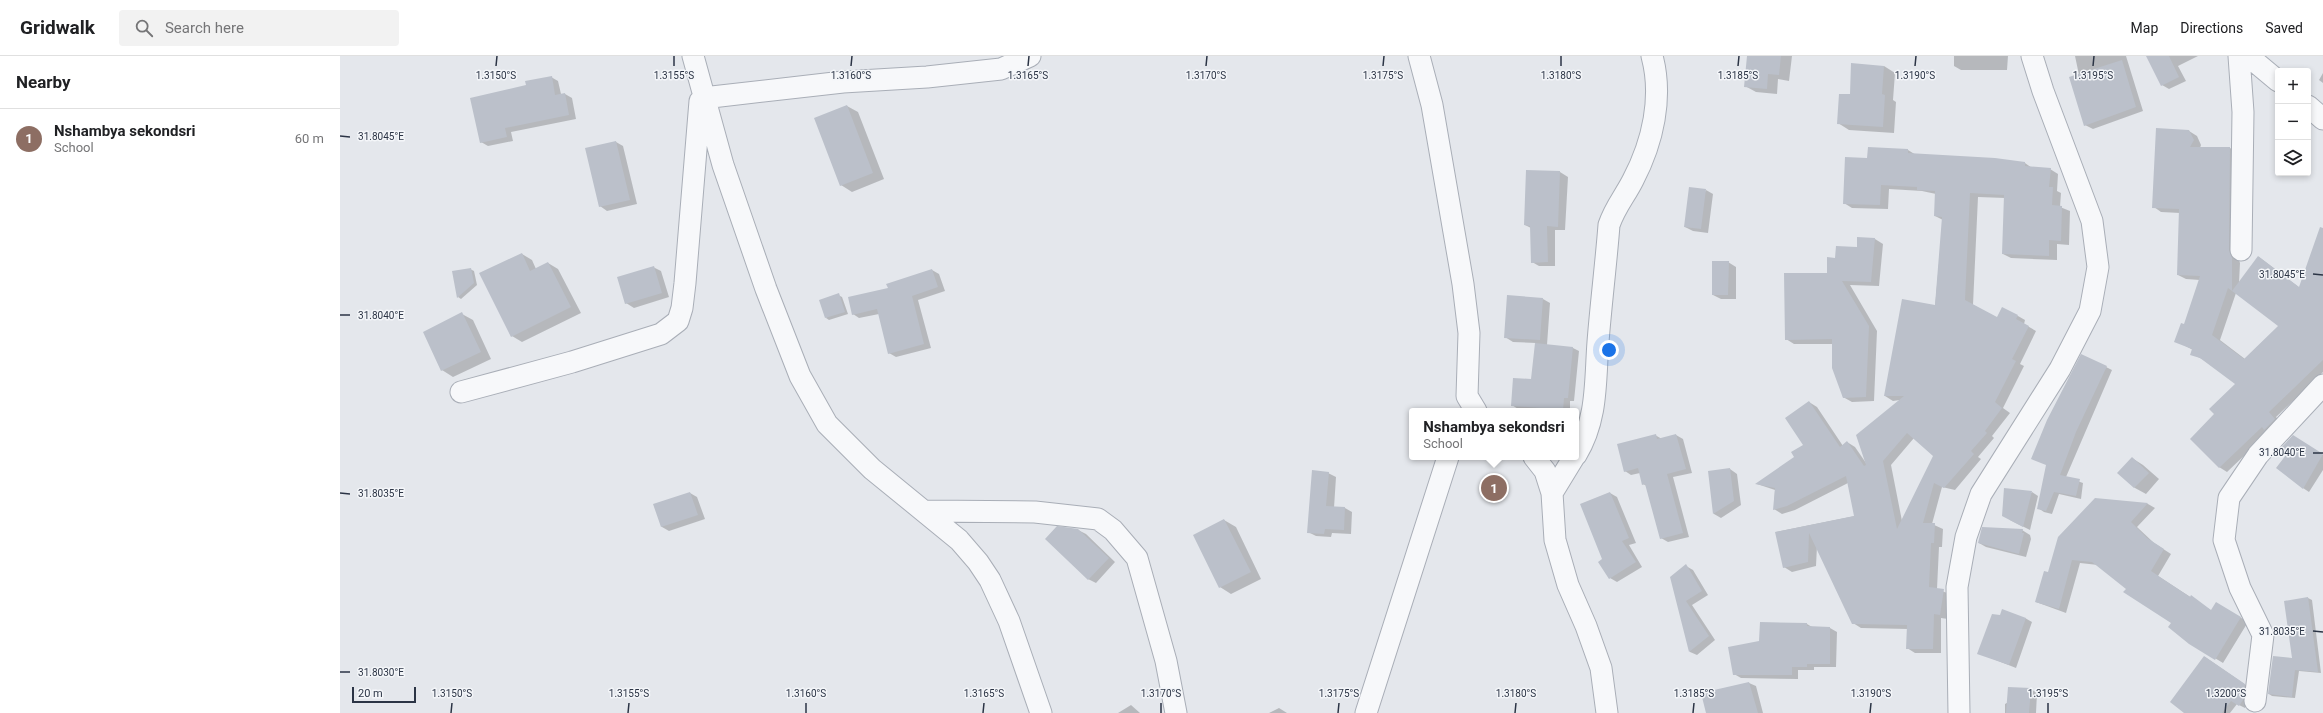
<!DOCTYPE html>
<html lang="en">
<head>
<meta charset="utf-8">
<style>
  :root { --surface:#fff; --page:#f2f2f2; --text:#202124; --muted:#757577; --line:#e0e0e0; --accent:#d1495b }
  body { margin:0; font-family:Roboto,sans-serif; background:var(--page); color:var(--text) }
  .controls { position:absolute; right:12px; top:12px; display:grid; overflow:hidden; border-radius:4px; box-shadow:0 2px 6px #0003 }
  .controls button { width:36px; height:36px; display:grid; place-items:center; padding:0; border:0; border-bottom:1px solid var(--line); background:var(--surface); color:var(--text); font:20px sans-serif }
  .scale { position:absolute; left:12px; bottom:10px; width:64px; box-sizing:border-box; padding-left:4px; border:2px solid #2b3445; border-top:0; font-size:11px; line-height:14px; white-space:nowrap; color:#2b3445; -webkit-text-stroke:3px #f4f6f9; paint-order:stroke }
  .you { position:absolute; left:1269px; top:294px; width:14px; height:14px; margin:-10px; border:3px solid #fff; border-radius:50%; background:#1a73e8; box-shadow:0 0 0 6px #1a73e833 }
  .badge { display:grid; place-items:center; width:26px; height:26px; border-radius:50%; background:var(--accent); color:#fff; font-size:13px; font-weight:700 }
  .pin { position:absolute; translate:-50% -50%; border:2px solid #fff; box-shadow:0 1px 4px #0006 }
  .popup { position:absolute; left:1069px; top:352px; width:170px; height:52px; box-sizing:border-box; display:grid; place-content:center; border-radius:4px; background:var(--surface); filter:drop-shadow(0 1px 3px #0005); font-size:13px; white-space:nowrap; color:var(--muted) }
  .popup b { font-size:15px; color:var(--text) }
  .popup::after { content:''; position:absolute; left:50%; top:100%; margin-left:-8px; border:8px solid transparent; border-top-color:var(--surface) }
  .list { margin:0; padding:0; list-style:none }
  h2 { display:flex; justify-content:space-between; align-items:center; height:52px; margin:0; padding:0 16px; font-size:17px }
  h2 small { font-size:13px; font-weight:400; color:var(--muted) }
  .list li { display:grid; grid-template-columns:26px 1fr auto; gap:12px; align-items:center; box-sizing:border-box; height:60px; padding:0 16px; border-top:1px solid var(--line) }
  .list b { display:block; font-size:15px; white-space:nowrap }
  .list p { margin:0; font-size:13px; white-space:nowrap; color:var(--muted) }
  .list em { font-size:13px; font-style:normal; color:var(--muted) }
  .icon { flex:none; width:22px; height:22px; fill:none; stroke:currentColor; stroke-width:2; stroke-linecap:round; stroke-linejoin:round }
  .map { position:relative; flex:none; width:1983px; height:657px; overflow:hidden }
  header { display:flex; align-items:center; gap:24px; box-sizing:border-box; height:56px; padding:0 20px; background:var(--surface); border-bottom:1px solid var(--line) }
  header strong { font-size:19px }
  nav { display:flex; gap:22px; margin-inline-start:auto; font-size:14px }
  .search { width:280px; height:36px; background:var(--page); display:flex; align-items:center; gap:10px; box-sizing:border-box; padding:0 14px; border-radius:4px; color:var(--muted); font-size:15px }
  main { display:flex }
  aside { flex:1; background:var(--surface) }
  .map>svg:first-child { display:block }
  .shadow { fill:#0003; fill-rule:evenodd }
  .building { fill:#bbc0ca; fill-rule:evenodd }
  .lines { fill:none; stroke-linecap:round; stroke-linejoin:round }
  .street-casing { stroke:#a9aeb7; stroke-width:23 }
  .street { stroke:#f7f8fa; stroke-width:21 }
  .ticks { fill:none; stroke:#2b3445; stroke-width:1.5 }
  .ticks-label { font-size:10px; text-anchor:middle; fill:#2b3445; stroke:#f4f6f9; stroke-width:3; stroke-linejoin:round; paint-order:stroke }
</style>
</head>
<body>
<header>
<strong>Gridwalk</strong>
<div class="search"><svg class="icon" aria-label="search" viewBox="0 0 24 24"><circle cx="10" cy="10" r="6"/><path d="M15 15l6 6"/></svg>Search here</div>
<nav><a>Map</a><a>Directions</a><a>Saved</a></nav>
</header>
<main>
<aside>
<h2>Nearby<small></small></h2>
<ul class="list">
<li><span class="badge" style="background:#8d6e63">1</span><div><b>Nshambya sekondsri</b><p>School</p></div><em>60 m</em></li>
</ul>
</aside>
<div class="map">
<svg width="1983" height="657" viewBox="0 0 1983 657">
  <rect width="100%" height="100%" fill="#e4e7ec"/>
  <!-- shadow -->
  <path class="shadow" d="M1408,0H1452L1449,25L1438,23L1437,38L1416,36L1405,30Z
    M1614,0H1668L1667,14H1621L1614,10Z
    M1735,0H1786L1803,55L1753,73L1745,69L1739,19Z
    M1807,0H1858L1838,10L1846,25L1829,33L1822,29Z
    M1544,10L1555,17L1553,44L1556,46L1554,77L1509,74L1498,67L1511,39Z
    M1983,17V27L1979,24Z
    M211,21L218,25L221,38H225L232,42L236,63L171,76L173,85L148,90L141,86L187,30Z
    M507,50L518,56L544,123L512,136L501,129Z
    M1849,75L1857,80L1861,89L1860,92H1890L1898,97L1897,199L1900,207L1899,227L1919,201L1960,232L1983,176V316L1936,361L1942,368L1929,376L1887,416L1879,411L1875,358L1897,328L1866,305L1852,298L1853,294L1836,285L1845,269L1860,224L1846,223L1838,219L1840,157L1821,156L1814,151ZM1896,237L1940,269L1905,303L1880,284Z
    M276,86L283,90L297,148L267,155L260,150Z
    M1568,94L1576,99L1685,107L1692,112L1710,113L1718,118L1717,135L1721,137L1720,151L1730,155L1729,189L1717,188V204L1671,202L1663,198L1665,142L1638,141L1633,249L1657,262L1678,260L1685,264L1684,268L1696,275L1680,308L1684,310L1663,352L1670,357L1652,380L1654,382L1638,401L1641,403L1615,434L1602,431L1592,468L1603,473L1602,491H1599L1597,533L1612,539L1608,563L1601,562V597H1575L1567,592L1568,573L1521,572L1513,567L1477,490L1476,510L1452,516L1444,511L1436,476L1515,460L1508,427L1455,454L1442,458L1434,453L1435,434L1417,428L1455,402L1465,390L1469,346L1477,351L1503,390L1507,386L1515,391L1526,407L1560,344L1553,345L1545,340L1595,251L1603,164L1595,160L1596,138L1582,135L1549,133L1548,153L1512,152L1504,147L1528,103ZM1574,382L1594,400L1562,465L1551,409Z
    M1187,115L1220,116L1228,121L1225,174H1215V210H1199L1192,206L1191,172L1185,169Z
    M1366,134L1373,138L1368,177L1353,175L1345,171Z
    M1535,183L1543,188L1539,230L1510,229L1537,275L1534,345L1512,346L1503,341L1493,288H1454L1446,283L1496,203Z
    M182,198L192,204L196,213L208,207L218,213L241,257L182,286L172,280Z
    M1388,206L1396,211V243H1381L1373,239Z
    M313,211L321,215L329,241L294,252L286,247Z
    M130,213L134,215L137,229L121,243L118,241Z
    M592,214L599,218L605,235L578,244L591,292L556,301L549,297L539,258L519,262L513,258L549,233Z
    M498,239L502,241L508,258L489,264L486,262Z
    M1203,243L1210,247L1207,289L1233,292L1239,295L1234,345H1230V355L1178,353L1172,349L1192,324L1196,287L1173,286L1165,281Z
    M122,258L133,264L151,303L113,321L102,314Z
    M1766,311L1772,314L1726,421L1743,427L1741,443L1719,438L1712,458L1704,456L1698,452L1707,409Z
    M1315,379L1322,383L1336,379L1343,383L1352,417L1333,421L1349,481L1328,486L1321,482L1307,430L1303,428L1300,417L1291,419L1285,415Z
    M1959,384L1983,399V414L1969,436L1963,432Z
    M1792,402L1803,409L1819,423L1806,438L1795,432L1779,417Z
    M1390,413L1397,418L1401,449L1381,462L1374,458L1369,416Z
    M988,417L996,421L994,452H1005L1012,456L1011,478L992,477L991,481L976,480L968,476Z
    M1692,436L1698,440L1690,474L1670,464Z
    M350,437L357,441L365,463L329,475L322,471L314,449Z
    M1270,437L1277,441L1296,487L1289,489L1302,511L1277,526L1270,522L1263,504Z
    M1755,443L1808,448L1815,452L1797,471L1814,487L1831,498L1818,520L1872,555L1876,547L1908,566L1883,607L1850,587L1832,567L1758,509L1740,507L1726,557L1696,546L1709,517Z
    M884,464L896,471L921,523L891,538L880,531Z
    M738,474L746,478L775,506L756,527L748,523Z
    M1682,474L1690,479L1691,483L1686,501L1646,491L1639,487Z
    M1346,510L1353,514L1368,539L1352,549L1375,584L1357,599L1350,596L1331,521Z
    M1968,542L1972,544L1981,617L1959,615L1955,642L1932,640L1929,638L1953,604Z
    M1685,562L1692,566L1676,612L1638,597Z
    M1467,568L1472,571L1490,572L1497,576L1496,611H1474V614H1458V623L1401,622L1394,618L1420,586Z
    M1865,601L1910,632L1908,647L1905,652L1897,648L1890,657H1845Z
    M1409,627L1416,630L1423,657H1367L1363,637Z
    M1691,633L1697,637L1696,657H1665V648Z
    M791,649L800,657H778Z
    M939,652L947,657H929Z"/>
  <!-- building -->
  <path class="building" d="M1407,0H1441L1439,19L1428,18L1427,33L1404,31Z
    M1806,0H1829L1839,21L1821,30Z
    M1782,4L1796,51L1744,70L1729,21Z
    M1511,7L1544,10L1542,38L1545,39L1543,71L1497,68L1499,38H1510Z
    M212,20L215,39L225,37L229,59L165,72L167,81L140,87L130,42L186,29L185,25Z
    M507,49L533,117L500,130L474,62Z
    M1816,72L1849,74L1854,84L1850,91H1890L1889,194L1892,202V235L1888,232L1872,279L1904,303L1938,270L1892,235L1918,200L1959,231L1980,171L1983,172V304L1929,356L1935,363L1924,374L1922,371L1879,412L1850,383L1874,358L1869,353L1895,328L1860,302L1850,299L1852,293L1834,286L1841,267L1844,268L1860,220L1837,219L1839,153L1812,152Z
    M276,85L290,144L259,151L245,92Z
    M1528,91L1568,93V97L1655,102L1685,106V110L1711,112L1709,131H1713L1712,149L1722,150L1721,185L1709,184V200L1662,198L1664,139L1630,137L1625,244L1657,261L1662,251L1678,259L1676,263L1689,270L1672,303L1676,305L1655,346L1662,352L1645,375L1647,377L1631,395L1634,398L1604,432L1594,427L1583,467H1595L1594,487H1591L1589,531L1604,533L1600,559L1594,558L1593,593H1566L1567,569L1512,568L1469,477L1468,506L1443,512L1435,476L1514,460L1506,420L1447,450L1433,454L1435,432L1415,428L1454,401L1451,396L1463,389L1445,362L1469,345L1500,391L1507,385L1524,410L1526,409L1516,379L1564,340H1544L1562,243L1595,249L1602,161L1594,160L1595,135L1577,134V131L1541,129L1540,149L1503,148L1505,101L1527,102ZM1567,377L1593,400L1557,473L1543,405Z
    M1186,114L1220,115L1218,171L1207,170L1208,206L1191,207L1190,170L1184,169Z
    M1349,131L1366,133L1361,173L1344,171Z
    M1517,181L1535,182L1531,226L1502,225L1529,270L1526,341L1503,342L1492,312V283L1445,284L1444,217H1487V201L1495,202L1496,190L1517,191Z
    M182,197L190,215L208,206L231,251L171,281L139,217Z
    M1372,205H1389L1388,239H1372Z
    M314,210L322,237L285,248L277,221Z
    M131,212L134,227L117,242L112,215Z
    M592,213L598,231L572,240L584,288L548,298L537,253L512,259L508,241L548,232L546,228Z
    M499,237L505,256L485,262L479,244Z
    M1167,239L1203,242L1200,284L1164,282Z
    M122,256L141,296L101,315L83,276Z
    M1195,287L1233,291L1228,342H1224L1223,355H1201V352L1171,350L1173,322L1191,323Z
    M1741,298L1767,310L1736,376L1720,419L1740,423L1736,440L1714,436L1706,455L1697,453L1706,409L1691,403L1707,364Z
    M1316,378L1317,383L1336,378L1346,413L1327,418L1343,477L1320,483L1305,428L1302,429L1298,412L1284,416L1277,388Z
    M1953,379L1983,398L1963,433L1936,412L1946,399L1940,396V393Z
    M1792,401L1809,417L1794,432L1777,417Z
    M1390,412L1394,445L1373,458L1368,415Z
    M972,414L989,416L986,450L1005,451L1004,474L985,473L984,478L967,477Z
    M1664,432L1692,435L1683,471L1662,460Z
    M350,436L358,459L321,471L313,448Z
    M1270,436L1289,482L1282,485L1296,506L1269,523L1258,506L1262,503L1240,448Z
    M1755,442L1808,447L1791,466L1807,482L1824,493L1811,515L1850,541L1851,539L1871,554L1876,546L1901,561L1875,604L1849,588L1828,571L1831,567L1783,536L1786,533L1752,506L1732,504L1719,553L1695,546L1704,515L1708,516L1718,481Z
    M884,463L911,516L879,532L853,479Z
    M717,470L738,473L769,502L748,524L705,483Z
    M1642,471L1683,473L1682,477H1684L1679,498L1638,487Z
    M1346,508L1362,535L1346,545L1369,580L1349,596L1330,521Z
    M1968,541L1978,616L1955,614L1952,641L1928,638L1933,600L1952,602L1944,545Z
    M1662,553L1686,562L1669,609L1637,598L1652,558L1660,559Z
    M1420,566L1467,567V570L1490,571V608H1467V611H1452V619H1393L1388,591L1419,585Z
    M1864,600L1905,628L1903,644L1899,650L1891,645L1882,657H1844L1830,646Z
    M1409,626L1418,657H1366L1361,637Z
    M1668,631L1691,632L1689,657H1666Z"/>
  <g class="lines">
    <defs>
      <path id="street" d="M353,0L383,109L426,233L460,320L487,368L532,413L619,484L638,506L650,524L669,565L701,657
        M1079,0L1092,49L1123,228L1129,277L1127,340L1136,355
        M1899,0L1903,56L1901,194
        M1908,0L1938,25
        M363,42L503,26L587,21L661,13L690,0
        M1968,50L1983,63
        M121,336L232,306L321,278L338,265L342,252L345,227L360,45
        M1236,399C1258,363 1255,325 1258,286C1261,247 1266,208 1269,169C1275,151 1285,140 1293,124C1313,86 1323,41 1312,0
        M1194,401L1205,415L1212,437L1215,484L1228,529L1246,570L1261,612L1267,657
        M1212,437L1234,401
        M585,455L695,456L758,463L773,474L797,502L826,605L836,657
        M1915,645L1923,579L1900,532L1884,484L1889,442L1918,399L1983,329
        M1026,657L1108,401
        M1619,657L1617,531L1626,481L1641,438L1720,313L1750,255L1758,211L1752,165L1703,35L1692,0"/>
    </defs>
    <!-- street casing -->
    <use href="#street" class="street-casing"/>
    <!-- street -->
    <use href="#street" class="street"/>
  </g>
  <!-- ticks -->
  <path class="ticks" d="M156,10L157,0M334,10V0M511,10L512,0M688,10L689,0M866,10L867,0M1043,10L1044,0M1221,10V0M1398,10L1399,0M1575,10L1576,0M1753,10L1754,0M0,80L10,81M1973,218L1983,219M0,259H10M1973,397H1983M0,437L10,438M1973,575L1983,576M0,616H10M111,657L112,647M288,657L289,647M466,657V647M643,657L644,647M821,657V647M998,657L999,647M1175,657L1176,647M1353,657L1354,647M1530,657L1531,647M1708,657V647M1885,657L1886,647"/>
  <g class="ticks-label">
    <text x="156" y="23">1.3150°S</text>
    <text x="334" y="23">1.3155°S</text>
    <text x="511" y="23">1.3160°S</text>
    <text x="688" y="23">1.3165°S</text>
    <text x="866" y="23">1.3170°S</text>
    <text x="1043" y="23">1.3175°S</text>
    <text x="1221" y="23">1.3180°S</text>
    <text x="1398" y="23">1.3185°S</text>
    <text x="1575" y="23">1.3190°S</text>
    <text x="1753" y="23">1.3195°S</text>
    <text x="41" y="84">31.8045°E</text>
    <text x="1942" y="222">31.8045°E</text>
    <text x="41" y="263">31.8040°E</text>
    <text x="1942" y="400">31.8040°E</text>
    <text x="41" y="441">31.8035°E</text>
    <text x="1942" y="579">31.8035°E</text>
    <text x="41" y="620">31.8030°E</text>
    <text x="112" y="641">1.3150°S</text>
    <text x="289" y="641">1.3155°S</text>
    <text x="466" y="641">1.3160°S</text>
    <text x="644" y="641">1.3165°S</text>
    <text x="821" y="641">1.3170°S</text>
    <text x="999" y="641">1.3175°S</text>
    <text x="1176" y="641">1.3180°S</text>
    <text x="1354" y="641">1.3185°S</text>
    <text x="1531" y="641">1.3190°S</text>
    <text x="1708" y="641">1.3195°S</text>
    <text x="1886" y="641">1.3200°S</text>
  </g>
</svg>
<div class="controls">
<button>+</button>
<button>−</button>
<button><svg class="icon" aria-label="layers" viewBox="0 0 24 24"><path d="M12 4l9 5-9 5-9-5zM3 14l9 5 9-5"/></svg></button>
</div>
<div class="scale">20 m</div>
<div class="you"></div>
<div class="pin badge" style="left:1154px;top:432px;background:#8d6e63">1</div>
<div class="popup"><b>Nshambya sekondsri</b>School</div>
</div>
</main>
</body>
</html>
